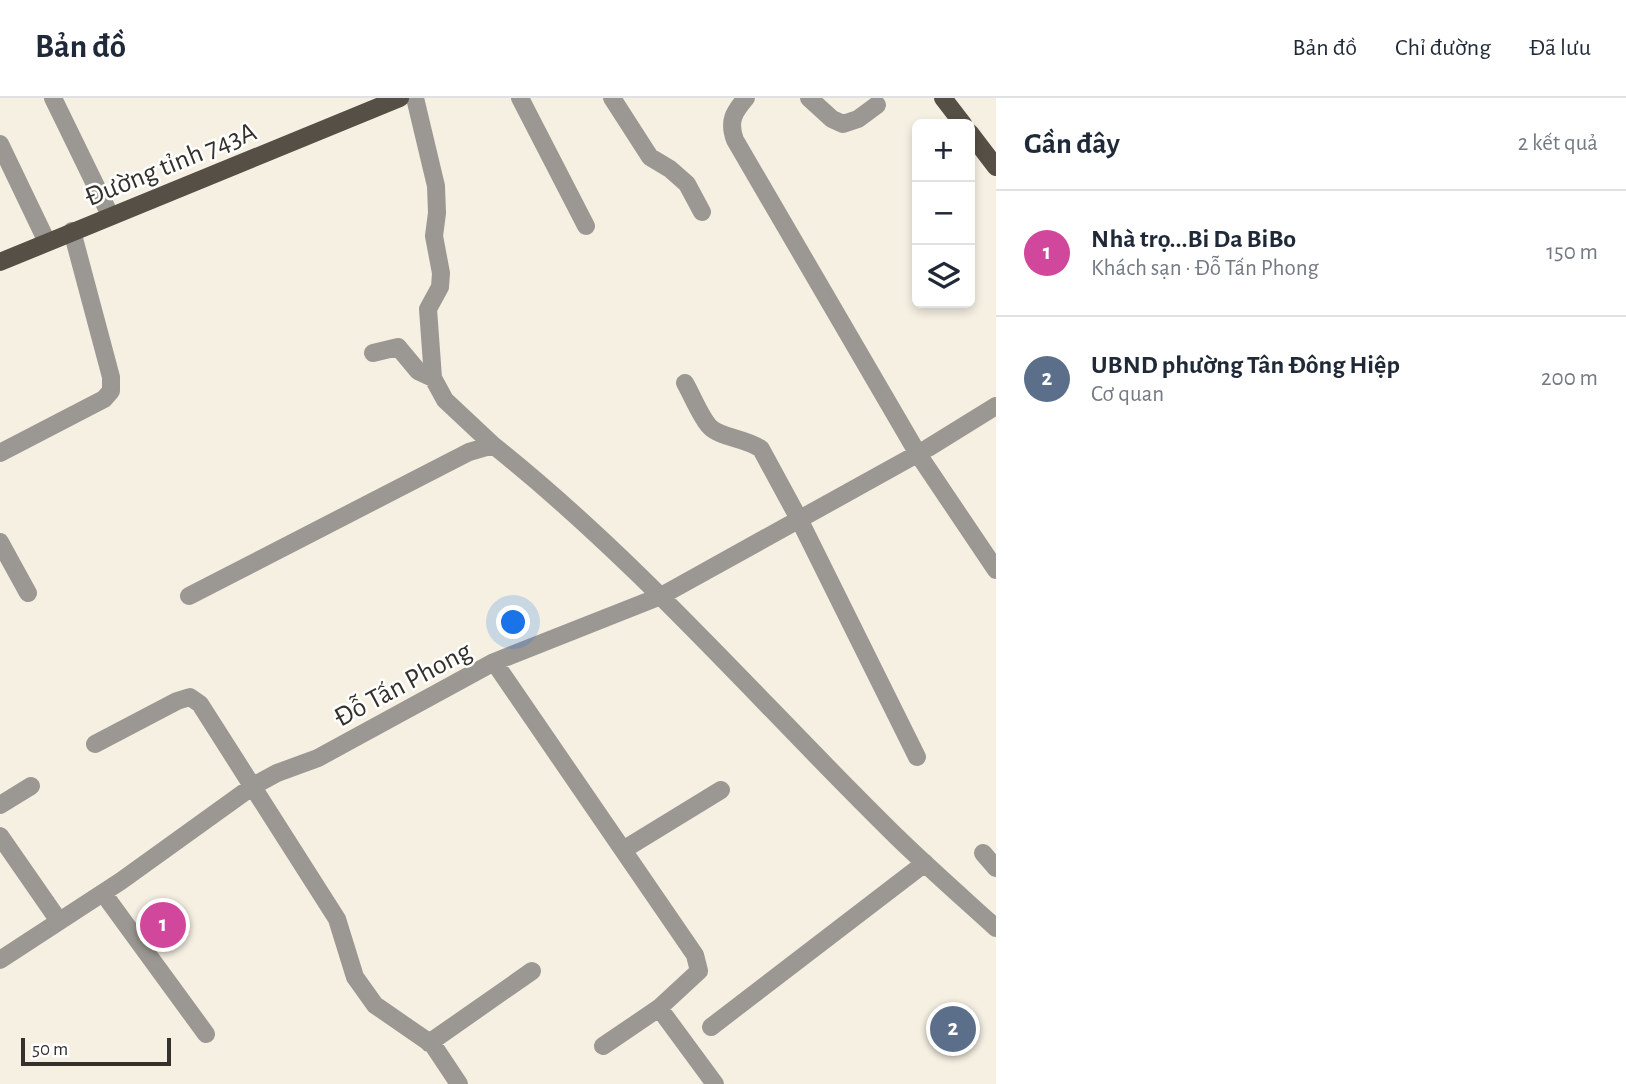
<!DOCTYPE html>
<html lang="vi">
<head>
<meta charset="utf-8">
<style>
  :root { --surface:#fff; --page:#f6f6f7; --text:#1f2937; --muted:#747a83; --line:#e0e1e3; --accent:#1a73e8 }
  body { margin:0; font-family:"Alegreya Sans",sans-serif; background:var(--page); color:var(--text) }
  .controls { position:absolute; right:21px; top:21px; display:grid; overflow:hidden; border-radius:10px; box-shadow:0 4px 10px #0003 }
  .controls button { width:63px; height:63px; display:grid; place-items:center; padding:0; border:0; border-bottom:2px solid var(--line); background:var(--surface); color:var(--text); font:35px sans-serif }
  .scale { position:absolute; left:21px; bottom:18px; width:150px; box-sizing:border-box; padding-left:7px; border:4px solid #34312c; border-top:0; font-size:19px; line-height:24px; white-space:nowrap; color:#34312c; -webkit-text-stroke:5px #fff; paint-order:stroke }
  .you { position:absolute; left:514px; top:525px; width:24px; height:24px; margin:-18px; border:5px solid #fff; border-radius:50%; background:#1a73e8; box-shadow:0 0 0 10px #1a73e833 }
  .badge { display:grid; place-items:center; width:46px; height:46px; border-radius:50%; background:var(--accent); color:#fff; font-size:23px; font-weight:700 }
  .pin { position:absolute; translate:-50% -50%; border:4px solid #fff; box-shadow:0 2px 7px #0006 }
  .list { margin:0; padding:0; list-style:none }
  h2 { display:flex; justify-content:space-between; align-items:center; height:91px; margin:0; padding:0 28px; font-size:30px }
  h2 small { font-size:23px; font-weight:400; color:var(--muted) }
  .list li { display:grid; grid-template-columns:46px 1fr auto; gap:21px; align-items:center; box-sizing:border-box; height:126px; padding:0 28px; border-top:2px solid var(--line) }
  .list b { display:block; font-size:26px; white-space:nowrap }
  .list p { margin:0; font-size:23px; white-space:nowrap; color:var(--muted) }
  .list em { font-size:23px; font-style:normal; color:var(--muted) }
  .icon { flex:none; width:38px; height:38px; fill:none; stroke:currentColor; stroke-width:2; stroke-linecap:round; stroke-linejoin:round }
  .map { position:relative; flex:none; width:996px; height:986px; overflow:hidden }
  header { display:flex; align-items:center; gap:42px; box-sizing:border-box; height:98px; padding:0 35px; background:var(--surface); border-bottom:2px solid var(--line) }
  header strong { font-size:33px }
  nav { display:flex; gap:38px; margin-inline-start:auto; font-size:24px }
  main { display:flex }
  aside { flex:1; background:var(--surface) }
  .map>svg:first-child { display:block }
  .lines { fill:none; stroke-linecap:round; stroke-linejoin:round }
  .minor { stroke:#9b9792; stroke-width:18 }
  .major { stroke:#554f46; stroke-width:18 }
  .labels { text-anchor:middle; stroke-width:5; stroke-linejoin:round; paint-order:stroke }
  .street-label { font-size:28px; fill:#34312c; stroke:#fff }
</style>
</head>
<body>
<header>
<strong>Bản đồ</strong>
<nav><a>Bản đồ</a><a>Chỉ đường</a><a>Đã lưu</a></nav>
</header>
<main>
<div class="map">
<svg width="996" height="986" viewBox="0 0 996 986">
  <rect width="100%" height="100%" fill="#f6f0e3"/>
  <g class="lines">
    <!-- minor -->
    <path class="minor" d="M53,0L110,117
      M415,0L436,88L437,115L434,138L441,175L440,189L428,211L433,280L445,302L493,347
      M520,0L586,128
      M612,0L650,59L670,71L687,86L702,114
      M746,0C734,14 728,23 735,42L918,356L996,472
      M809,0L832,21L843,26L858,21L877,7
      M0,46L47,144
      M373,255L398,249L418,273L433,280
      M685,285C692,297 701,320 710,329C721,340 746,340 761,351L799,421L917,659
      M0,355L104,301L111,293V279L72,133
      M0,444L28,495
      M189,498L469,354L493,347C641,465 764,609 898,740C930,771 963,800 996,830
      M494,564L695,857L699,873L659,910L603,948
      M95,646L177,603L190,599L200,606L337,821L355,879L375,907L433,947L459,986
      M0,707L31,688
      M0,738L59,823
      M623,752L721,692
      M983,755L996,770
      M103,795L206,936
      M0,862L121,783L253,688L277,675L318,660L494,564L661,498L928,350L996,308
      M659,910L715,986
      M711,929L925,765
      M429,945L532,873"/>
    <!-- major -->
    <path class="major" d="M943,0L963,26
      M970,35L996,69
      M0,164L400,0"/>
  </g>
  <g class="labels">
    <!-- street labels -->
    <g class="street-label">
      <text transform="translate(170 65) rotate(-22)" y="10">Đường tỉnh 743A</text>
      <text transform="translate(402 585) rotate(-28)" y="10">Đỗ Tấn Phong</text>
    </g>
  </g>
</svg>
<div class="controls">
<button>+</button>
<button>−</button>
<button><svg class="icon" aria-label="layers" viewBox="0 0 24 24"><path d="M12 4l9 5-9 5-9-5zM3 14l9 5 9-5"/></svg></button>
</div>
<div class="scale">50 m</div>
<div class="you"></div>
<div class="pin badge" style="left:163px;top:827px;background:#d1479c">1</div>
<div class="pin badge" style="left:953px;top:931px;background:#5c6f8a">2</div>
</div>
<aside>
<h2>Gần đây<small>2 kết quả</small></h2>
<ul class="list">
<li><span class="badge" style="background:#d1479c">1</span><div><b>Nhà trọ...Bi Da BiBo</b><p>Khách sạn · Đỗ Tấn Phong</p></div><em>150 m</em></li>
<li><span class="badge" style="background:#5c6f8a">2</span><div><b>UBND phường Tân Đông Hiệp</b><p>Cơ quan</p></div><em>200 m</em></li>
</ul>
</aside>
</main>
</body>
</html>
